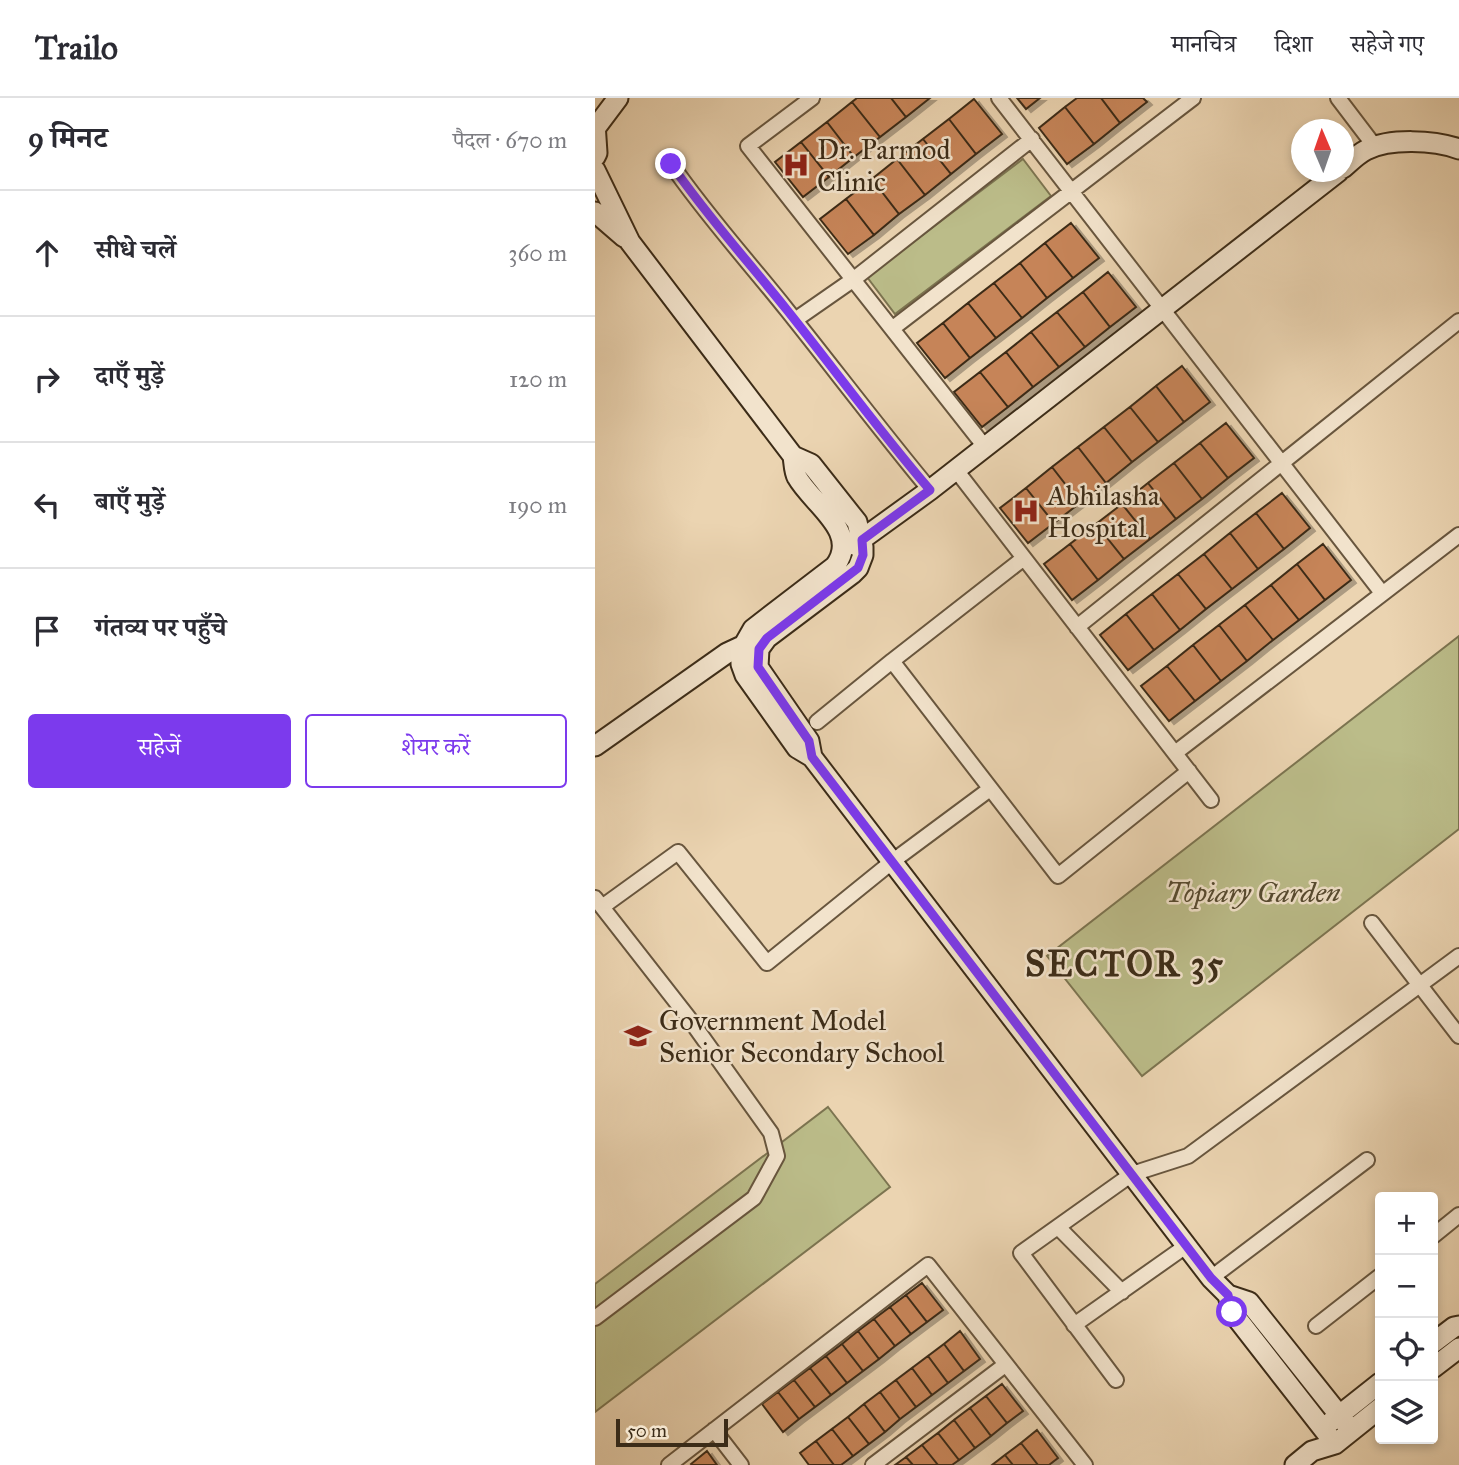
<!DOCTYPE html>
<html lang="hi">
<head>
<meta charset="utf-8">
<style>
  :root { --surface:#fff; --page:#f2f2f3; --text:#2b2b33; --muted:#7c7c81; --line:#e1e1e2; --accent:#7c3aed }
  body { margin:0; font-family:"IM FELL Great Primer","Noto Serif Devanagari",serif; background:var(--page); color:var(--text) }
  .controls { position:absolute; right:21px; bottom:21px; display:grid; overflow:hidden; border-radius:7px; box-shadow:0 4px 10px #0003 }
  .controls button { width:63px; height:63px; display:grid; place-items:center; padding:0; border:0; border-bottom:2px solid var(--line); background:var(--surface); color:var(--text); font:35px sans-serif }
  .compass { position:absolute; left:696px; top:21px; width:63px; height:63px; border-radius:50%; background:var(--surface); box-shadow:0 4px 10px #0003; rotate:358deg }
  .scale { position:absolute; left:21px; bottom:18px; width:112px; box-sizing:border-box; padding-left:7px; border:4px solid #3c2c18; border-top:0; font-size:19px; line-height:24px; white-space:nowrap; color:#3c2c18; -webkit-text-stroke:5px #f2e3cc; paint-order:stroke }
  .stop { position:absolute; width:21px; height:21px; margin:-16px; border:5px solid #7c3aed; border-radius:50%; background:#fff }
  .stop.end { background:#7c3aed; border-color:#fff; box-shadow:0 2px 7px #0008 }
  .list { margin:0; padding:0; list-style:none }
  h2 { display:flex; justify-content:space-between; align-items:center; height:91px; margin:0; padding:0 28px; font-size:30px }
  h2 small { font-size:23px; font-weight:400; color:var(--muted) }
  .list li { display:grid; grid-template-columns:46px 1fr auto; gap:21px; align-items:center; box-sizing:border-box; height:126px; padding:0 28px; border-top:2px solid var(--line) }
  .list b { display:block; font-size:26px; white-space:nowrap }
  .list em { font-size:23px; font-style:normal; color:var(--muted) }
  .actions { display:flex; gap:14px; padding:21px 28px }
  .actions a { flex:1; padding:16px 0; border:2px solid var(--accent); border-radius:7px; text-align:center; font-size:24px; color:var(--accent) }
  .actions .main { background:var(--accent); color:#fff }
  .icon { flex:none; width:38px; height:38px; fill:none; stroke:currentColor; stroke-width:2; stroke-linecap:round; stroke-linejoin:round }
  .map { position:relative; flex:none; width:864px; height:1367px; overflow:hidden }
  header { display:flex; align-items:center; gap:42px; box-sizing:border-box; height:98px; padding:0 35px; background:var(--surface); border-bottom:2px solid var(--line) }
  header strong { font-size:33px }
  nav { display:flex; gap:38px; margin-inline-start:auto; font-size:24px }
  main { display:flex }
  aside { flex:1; background:var(--surface) }
  .map>svg:first-child { display:block }
  .green { fill:#bbbc89; stroke:#7c7450; stroke-width:2 }
  .building { fill:#c68458; stroke:#3c2c18; stroke-width:2; filter:url(#shadow) }
  .lines { fill:none; stroke-linecap:round; stroke-linejoin:round }
  .street-casing { stroke:#68563e; stroke-width:18 }
  .secondary-casing { stroke:#3c2c18; stroke-width:23 }
  .street { stroke:#f2e3cc; stroke-width:14 }
  .secondary { stroke:#f2e3cc; stroke-width:19 }
  .route { stroke:#7c3aed; stroke-width:9 }
  .labels { text-anchor:middle; stroke-width:5; stroke-linejoin:round; paint-order:stroke }
  .poi-label { font-size:28px; fill:#3c2c18; stroke:#f2e3cc; text-anchor:start }
  .park-label { font-size:28px; font-style:italic; fill:#55492f; stroke:#f2e3cc }
  .district-label { font-size:35px; font-weight:bold; letter-spacing:2px; fill:#3c2c18; stroke:#f2e3cc }
</style>
</head>
<body>
<header>
<strong>Trailo</strong>
<nav><a>मानचित्र</a><a>दिशा</a><a>सहेजे गए</a></nav>
</header>
<main>
<aside>
<h2>9 मिनट<small>पैदल · 670 m</small></h2>
<ul class="list">
<li><svg class="icon" aria-label="ahead" viewBox="0 0 24 24"><path d="M12 20V5M6 11l6-6 6 6"/></svg><div><b>सीधे चलें</b></div><em>360 m</em></li>
<li><svg class="icon" aria-label="right" viewBox="0 0 24 24"><path d="M7 20v-9h11M14 6l5 5-5 5"/></svg><div><b>दाएँ मुड़ें</b></div><em>120 m</em></li>
<li><svg class="icon" aria-label="left" viewBox="0 0 24 24"><path d="M17 20v-9H6M10 6l-5 5 5 5"/></svg><div><b>बाएँ मुड़ें</b></div><em>190 m</em></li>
<li><svg class="icon" aria-label="arrive" viewBox="0 0 24 24"><path d="M6 21V4h12l-3 4 3 4H6"/></svg><div><b>गंतव्य पर पहुँचे</b></div></li>
</ul>
<div class="actions"><a class="main">सहेजें</a><a>शेयर करें</a></div>
</aside>
<div class="map">
<svg width="864" height="1367" viewBox="0 0 864 1367">
  <defs>
    <filter id="shadow"><feDropShadow dx="5" dy="3" stdDeviation="0" flood-color="#0004"/></filter>
  </defs>
  <rect width="100%" height="100%" fill="#ebd4b1"/>
  <filter id="stains"><feTurbulence type="fractalNoise" baseFrequency=".00286" numOctaves="4"/><feColorMatrix values="0 0 0 0 .2 0 0 0 0 .09 0 0 0 0 .02 0 0 0 .5 -.17"/></filter>
  <radialGradient id="worn" r=".72"><stop offset=".6" stop-color="#630" stop-opacity="0"/><stop offset="1" stop-color="#630" stop-opacity=".3"/></radialGradient>
  <!-- green -->
  <path class="green" d="M428,61L456,98L300,216L272,179Z
    M864,538V731L547,978L452,858Z
    M233,1009L295,1089L0,1314V1186Z"/>
  <!-- building -->
  <path class="building" d="M262,0H296L311,19L285,39L257,4Z
    M296,0H335L311,19Z
    M422,0H445L431,11Z
    M482,0H506L525,25L499,46L470,9Z
    M506,0H548L552,4L525,25Z
    M379,1L407,36L381,56L354,21Z
    M257,4L285,39L259,59L232,24Z
    M470,9L499,46L472,66L444,30Z
    M354,21L381,56L356,76L328,41Z
    M232,24L259,59L234,79L206,44Z
    M328,41L356,76L330,97L302,61Z
    M206,44L234,79L208,99L180,64Z
    M302,61L330,97L304,116L277,81Z
    M277,81L304,116L279,137L251,101Z
    M251,101L279,137L253,156L225,121Z
    M476,125L504,160L478,180L450,145Z
    M450,145L478,180L452,200L425,165Z
    M425,165L452,200L427,220L399,185Z
    M513,174L541,209L515,229L488,194Z
    M399,185L427,220L401,240L373,205Z
    M488,194L515,229L490,249L462,214Z
    M373,205L401,240L375,260L348,225Z
    M462,214L490,249L464,269L436,234Z
    M348,225L375,260L350,280L322,245Z
    M436,234L464,269L438,289L411,254Z
    M411,254L438,289L413,309L385,274Z
    M587,268L615,304L589,324L561,288Z
    M385,274L413,309L387,329L359,294Z
    M561,288L589,324L563,344L535,309Z
    M535,309L563,344L537,364L509,329Z
    M631,325L659,360L633,380L605,345Z
    M509,329L537,364L511,385L483,349Z
    M605,345L633,380L607,401L579,365Z
    M483,349L511,385L485,405L457,369Z
    M579,365L607,401L581,421L553,385Z
    M457,369L485,405L459,425L431,390Z
    M553,385L581,421L555,441L527,406Z
    M431,390L459,425L433,445L405,410Z
    M687,395L715,430L689,451L661,415Z
    M527,406L555,441L529,461L501,426Z
    M661,415L689,451L663,471L635,435Z
    M501,426L529,461L503,482L475,446Z
    M635,435L663,471L637,491L609,456Z
    M475,446L503,482L477,502L449,466Z
    M728,446L756,482L730,502L702,466Z
    M609,456L637,491L611,511L583,476Z
    M702,466L730,502L704,522L676,487Z
    M583,476L611,511L585,532L557,496Z
    M676,487L704,522L678,542L650,507Z
    M557,496L585,532L559,552L531,516Z
    M650,507L678,542L652,563L624,527Z
    M531,516L559,552L533,572L505,537Z
    M624,527L652,563L626,583L598,547Z
    M598,547L626,583L600,603L572,568Z
    M572,568L600,603L574,623L546,588Z
    M327,1185L348,1212L332,1224L311,1197Z
    M311,1197L332,1224L316,1236L295,1209Z
    M295,1209L316,1236L300,1248L279,1221Z
    M279,1221L300,1248L284,1261L263,1233Z
    M263,1233L284,1261L268,1273L247,1246Z
    M365,1233L385,1261L369,1273L349,1246Z
    M247,1246L268,1273L252,1285L231,1258Z
    M349,1246L369,1273L353,1285L333,1258Z
    M231,1258L252,1285L236,1297L215,1270Z
    M333,1258L353,1285L337,1297L317,1270Z
    M215,1270L236,1297L220,1309L199,1282Z
    M317,1270L337,1297L321,1309L301,1282Z
    M199,1282L220,1309L204,1321L183,1294Z
    M301,1282L321,1309L305,1321L285,1294Z
    M407,1286L428,1313L412,1325L391,1298Z
    M183,1294L204,1321L188,1334L167,1306Z
    M285,1294L305,1321L290,1334L269,1306Z
    M391,1298L412,1325L396,1338L375,1310Z
    M269,1306L290,1334L274,1346L253,1319Z
    M375,1310L396,1338L380,1350L359,1322Z
    M253,1319L274,1346L258,1358L237,1331Z
    M359,1322L380,1350L364,1362L343,1335Z
    M237,1331L258,1358L246,1367H239L221,1343Z
    M442,1332L463,1360L454,1367H443L426,1345Z
    M343,1335L364,1362L357,1367H343L327,1347Z
    M221,1343L239,1367H214L205,1355Z
    M426,1345L443,1367H418L410,1357Z
    M327,1347L343,1367H318L311,1359Z
    M112,1353L122,1367H97L96,1366Z
    M410,1357L418,1367H397Z
    M311,1359L318,1367H300Z"/>
  <g class="lines">
    <defs>
      <path id="street" d="M217,0L153,48L390,349
        M404,0L787,495
        M743,0L781,50
        M76,66C111,117 153,163 192,212C240,272 286,333 335,392
        M200,222L259,181L437,41
        M298,230L598,0
        M361,372L616,702
        M429,460L297,563L463,778L594,673
        M482,529L864,223
        M222,624L297,563
        M580,655L864,437
        M0,800L93,919L176,1035L182,1058L159,1100L0,1220
        M7,809L83,754L172,865L298,763L395,691
        M777,825L864,938
        M463,1129L527,1194
        M838,1138L864,1117
        M616,1180L772,1062
        M479,1227L591,1148
        M721,1228L785,1178
        M521,1282L426,1155L537,1076L593,1058L864,858
        M119,1332L146,1367
        M74,1367L333,1167L490,1367
        M278,1367L410,1267"/>
      <path id="secondary" d="M0,25L2,55L0,59
        M2,28L23,0
        M748,70C755,64 763,56 771,52C795,40 839,42 864,51
        M0,72L35,144L198,358L216,366L262,424L268,449V457L263,470L257,476L172,540L164,551L163,569L214,643L217,659
        M0,114L29,139
        M198,358C199,364 199,374 202,379C217,406 266,434 240,468L158,531L146,552V566L150,577L202,650L217,659L616,1180L633,1197L654,1204L756,1332
        M259,447L335,392L743,74
        M0,648L132,555L147,548L157,550
        M633,1197L637,1214L740,1346
        M838,1245L859,1229L864,1228
        M838,1270L864,1250
        M737,1323L785,1285
        M700,1367L717,1353L740,1346L785,1310"/>
    </defs>
    <!-- street casing -->
    <use href="#street" class="street-casing"/>
    <!-- secondary casing -->
    <use href="#secondary" class="secondary-casing"/>
    <!-- street -->
    <use href="#street" class="street"/>
    <!-- secondary -->
    <use href="#secondary" class="secondary"/>
  </g>
  <g class="lines">
    <!-- route -->
    <path class="route" d="M76,66C111,117 153,163 192,212C240,272 285,334 335,392L267,442L268,457L263,470L172,540L164,551L163,569L214,643L217,659L616,1180L633,1197L637,1214"/>
  </g>
  <!-- icons -->
  <defs>
    <symbol id="hospital-bare" viewBox="-9 -9 18 18"><path d="M-5-5h3v3.5h4V-5h3V5h-3V1.5h-4V5h-3Z" fill="#8f2418" stroke="#f2e3cc" stroke-width="2.5" paint-order="stroke"/></symbol>
    <symbol id="school-bare" viewBox="-9 -9 18 18"><path d="M0-5L7-2L0 1L-7-2ZM-4 1L0 2.5L4 1V4Q0 6-4 4Z" fill="#8f2418" stroke="#f2e3cc" stroke-width="2.5" paint-order="stroke"/></symbol>
  </defs>
  <g fill-rule="evenodd">
    <use href="#hospital-bare" x="182" y="48" width="38" height="38"/>
    <use href="#hospital-bare" x="412" y="394" width="38" height="38"/>
    <use href="#school-bare" x="24" y="919" width="38" height="38"/>
  </g>
  <g class="labels">
    <!-- poi labels -->
    <g class="poi-label">
      <text x="222" y="61">Dr. Parmod<tspan x="222" dy="32">Clinic</tspan></text>
      <text x="452" y="407">Abhilasha<tspan x="452" dy="32">Hospital</tspan></text>
      <text x="64" y="932">Government Model<tspan x="64" dy="32">Senior Secondary School</tspan></text>
    </g>
    <!-- park labels -->
    <g class="park-label">
      <text x="658" y="804">Topiary Garden</text>
    </g>
    <!-- district labels -->
    <g class="district-label">
      <text x="530" y="878">SECTOR 35</text>
    </g>
  </g>
  <rect width="100%" height="100%" filter="url(#stains)"/>
  <rect width="100%" height="100%" fill="url(#worn)"/>
</svg>
<div class="controls">
<button>+</button>
<button>−</button>
<button><svg class="icon" aria-label="locate" viewBox="0 0 24 24"><circle cx="12" cy="12" r="6"/><path d="M12 2v4M12 18v4M2 12h4M18 12h4"/></svg></button>
<button><svg class="icon" aria-label="layers" viewBox="0 0 24 24"><path d="M12 4l9 5-9 5-9-5zM3 14l9 5 9-5"/></svg></button>
</div>
<svg class="compass" viewBox="-18 -18 36 36"><path d="M0-13l5 13h-10z" fill="#e53935"/><path d="M0 13l5-13h-10z" fill="#7c7c81"/></svg>
<div class="scale">50 m</div>
<div class="stop" style="left:637px;top:1214px"></div>
<div class="stop end" style="left:76px;top:66px"></div>
</div>
</main>
</body>
</html>
